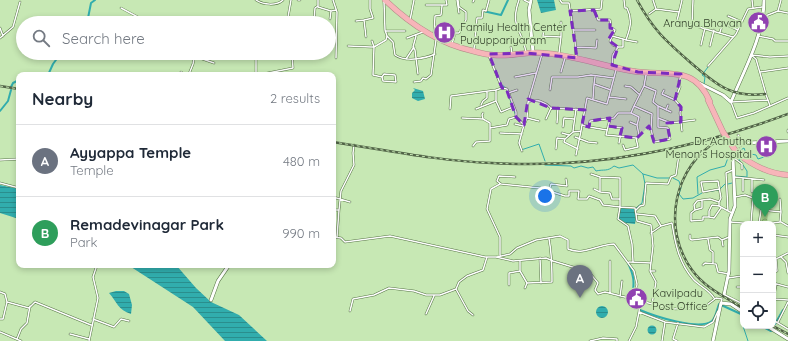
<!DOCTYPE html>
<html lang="en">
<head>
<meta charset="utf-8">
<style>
  :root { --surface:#fff; --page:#f2f2f3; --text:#1f2937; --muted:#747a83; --line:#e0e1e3; --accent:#9041b1 }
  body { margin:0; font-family:Quicksand,sans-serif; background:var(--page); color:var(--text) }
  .controls { position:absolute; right:12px; bottom:12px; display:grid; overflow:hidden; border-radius:8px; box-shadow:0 2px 6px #0003 }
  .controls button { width:36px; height:36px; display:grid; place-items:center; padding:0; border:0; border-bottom:1px solid var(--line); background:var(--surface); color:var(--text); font:20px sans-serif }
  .you { position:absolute; left:545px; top:196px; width:14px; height:14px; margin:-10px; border:3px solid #fff; border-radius:50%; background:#1a73e8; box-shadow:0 0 0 6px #1a73e833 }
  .badge { display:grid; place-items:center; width:26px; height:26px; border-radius:50%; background:var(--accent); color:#fff; font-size:13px; font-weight:700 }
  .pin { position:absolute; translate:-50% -33px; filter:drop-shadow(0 1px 2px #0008) }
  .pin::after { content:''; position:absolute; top:21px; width:14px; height:12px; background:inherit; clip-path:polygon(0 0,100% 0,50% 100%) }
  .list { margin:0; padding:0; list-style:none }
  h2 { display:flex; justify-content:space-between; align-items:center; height:52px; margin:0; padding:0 16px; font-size:17px }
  h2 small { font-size:13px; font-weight:400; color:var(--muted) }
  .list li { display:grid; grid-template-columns:26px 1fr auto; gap:12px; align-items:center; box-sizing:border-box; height:72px; padding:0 16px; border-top:1px solid var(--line) }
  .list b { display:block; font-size:15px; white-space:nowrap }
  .list p { margin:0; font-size:13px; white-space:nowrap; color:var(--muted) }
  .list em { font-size:13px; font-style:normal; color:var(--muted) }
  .icon { flex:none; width:22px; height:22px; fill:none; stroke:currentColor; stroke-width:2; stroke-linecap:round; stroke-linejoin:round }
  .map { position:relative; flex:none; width:788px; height:341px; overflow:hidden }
  .search { position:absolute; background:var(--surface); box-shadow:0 2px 6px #0003; left:16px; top:16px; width:320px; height:44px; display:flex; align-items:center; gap:10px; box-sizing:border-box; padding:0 14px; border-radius:22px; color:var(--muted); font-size:15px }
  .panel { position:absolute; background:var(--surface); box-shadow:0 2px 6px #0003; left:16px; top:72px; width:320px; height:196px; border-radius:8px }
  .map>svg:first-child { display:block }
  .park { fill:url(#park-crowns) }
  .water { fill:url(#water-rules) }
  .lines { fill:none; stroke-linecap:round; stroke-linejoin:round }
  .stream { stroke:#31adad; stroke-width:1 }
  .canal { stroke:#31adad; stroke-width:2 }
  .street-tunnel { stroke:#a9c698; stroke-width:1.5; stroke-dasharray:1.5 1; stroke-linecap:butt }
  .street-casing { stroke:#577546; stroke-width:2.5 }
  .secondary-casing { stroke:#577546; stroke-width:4 }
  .highway-casing { stroke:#b28b87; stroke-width:6 }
  .street { stroke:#fff; stroke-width:1.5 }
  .secondary { stroke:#fff; stroke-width:3 }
  .highway { stroke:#f7b5b9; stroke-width:5 }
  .rail-casing { stroke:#516347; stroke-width:2.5 }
  .rail { stroke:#c7e8b4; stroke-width:1; stroke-dasharray:3; stroke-linecap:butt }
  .highway-bridge-casing { stroke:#b28b87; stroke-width:6; stroke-linecap:butt }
  .highway-bridge { stroke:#f7b5b9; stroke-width:5 }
  .marked { fill:#7b2cbf; fill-opacity:0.2; stroke:#7b2cbf; stroke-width:3; stroke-dasharray:8 5; stroke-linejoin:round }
  .labels { text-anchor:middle; stroke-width:3; stroke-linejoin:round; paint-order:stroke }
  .poi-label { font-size:11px; fill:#313e29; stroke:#c7e8b4; text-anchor:end }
</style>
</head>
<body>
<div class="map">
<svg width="788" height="341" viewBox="0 0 788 341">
  <defs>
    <pattern id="park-crowns" width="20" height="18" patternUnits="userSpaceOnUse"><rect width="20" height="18" fill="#9ec985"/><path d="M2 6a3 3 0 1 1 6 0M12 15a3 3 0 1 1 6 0" fill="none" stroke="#81a56d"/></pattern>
    <pattern id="water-rules" width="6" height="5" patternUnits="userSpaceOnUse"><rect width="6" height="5" fill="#31adad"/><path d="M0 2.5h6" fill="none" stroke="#2a8e8d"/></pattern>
  </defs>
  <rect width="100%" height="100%" fill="#c7e8b4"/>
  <!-- park -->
  <path class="park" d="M762,212H768L767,223L761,222Z"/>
  <!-- water -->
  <path class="water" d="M537,0H554L556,10L541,13Z
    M413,88L423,91L425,99L418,101L412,98V93L415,90Z
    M0,185L19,189V219L0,213Z
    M620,208L634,209L636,217L635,224L626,223L619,219Z
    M128,265H176L196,288L211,302L239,315L267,341H225L193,307Z
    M116,291H124L129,294L132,305L131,314C118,310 117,302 109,293Z
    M596 312a6 6 0 1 1 12 0a6 6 0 1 1-12 0Z
    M647.5 330a4.5 4.5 0 1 1 9 0a4.5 4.5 0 1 1-9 0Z"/>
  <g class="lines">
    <!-- stream -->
    <path class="stream" d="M496,70L501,84L507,89
      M704,84L705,77L702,75L708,67
      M678,92L679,85
      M509,95L512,107
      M663,95L674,100
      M513,108L516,116
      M519,141L521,150L539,144L545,161
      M739,151L744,148L746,153L756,155L758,159L764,157
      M736,155L740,161
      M545,165L571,166L574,168L581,166L588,168L593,167L596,171C604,169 607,172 614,166L619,168L633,165L643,174L645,184L642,203L636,208
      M643,174L657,178H669
      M735,176L747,177V171L743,165
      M673,178L679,181L681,188L679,194L683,199L693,198L702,193
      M728,184L732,183
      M705,192L719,190L725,184
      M698,194L697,177L710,170L725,166L729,155L733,153
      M743,314V317
      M743,326L748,341"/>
    <!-- canal -->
    <path class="canal" d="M483,11L501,15L508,0
      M87,23L91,3L95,0
      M48,75L53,64L61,53
      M11,87L13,83L19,80
      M0,111L8,101L11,90
      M628,263C638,284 631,286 633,306L637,308
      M640,310C654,316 699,331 712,321C716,317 717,309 719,304L743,315
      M775,324L783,310
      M761,326L771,331"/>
    <!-- street-tunnel -->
    <path class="street-tunnel" d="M737,150L743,144L748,143"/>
    <defs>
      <path id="street" d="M256,0C263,5 277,6 283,0
        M298,0H300
        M318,0V7L331,11L336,10
        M333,0L337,12L336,58
        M457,0L459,13
        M519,0C509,28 523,29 526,53
        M524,0L530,3
        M560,0L562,3H569L575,40L576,56
        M653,0L656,9L679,12
        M682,0L677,21L692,25
        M693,0L692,25L733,37
        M752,0L753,8
        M384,2L385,30L387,36L393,42L395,55C405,62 424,59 435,54
        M473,2L474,0
        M426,5H447L446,0
        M121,8L149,23
        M594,10L598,20H610L611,28L615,30L610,41L613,45L618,47
        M570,11L601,9L602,0
        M778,11L781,0
        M649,14L656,9
        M728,16L742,22
        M763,17L778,11L788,13
        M330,19L331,11
        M410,20L414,0
        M306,21H314L315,8L318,6
        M356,21L364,20
        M561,22V28
        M228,23V22
        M287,23L291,0
        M0,28L3,36
        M573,30H595
        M385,31H405
        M720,32L723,23L738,30
        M434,34L435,16L441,15L442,6
        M416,36L413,47L415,50L418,74
        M612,36L623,39
        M758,36L773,39L775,41H788
        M366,37L364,20L373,18L370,9V0
        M0,38L13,27L20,2
        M407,38L423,32
        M543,40V36
        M626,40L637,42
        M452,44L455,33H459L466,20V12L459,7L458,0
        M701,45L705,28
        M348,46L371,47H374L372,41
        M710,46L714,30
        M511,47L512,54
        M576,47L596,48L597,40
        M474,49L477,18H482L483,10L486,11L489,0
        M559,53L561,37L543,36L544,26L561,28V37
        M751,55L756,59L766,94
        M751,55L770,57L788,56
        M194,56L214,63
        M489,56L502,88L507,89L516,112V117L524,125L519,143L522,151
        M406,59L414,47
        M612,65L613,55L618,47H623V39L626,40C630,29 633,20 627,8H625L624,0
        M708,66L736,34L748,9L762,7
        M616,70L607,104L587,98L582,125L589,127L590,121L614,118L618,113H631L634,106
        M181,72L186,75
        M561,72L565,58
        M760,72L788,68
        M189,74L193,64L195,53
        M256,75V53
        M258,75L293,68L292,53
        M646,75L644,86L656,91L653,102L658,106V118L671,123L695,120
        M681,76L679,81L680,87L675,100L681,107L680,113L682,131
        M382,77L384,74L395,75L396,82L383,81L382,77L373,75L374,47L386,40L387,36
        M515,77L536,73
        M414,82L421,81L423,78L426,79L431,75L436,40
        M594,84L595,77
        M625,86L631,87L640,95
        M644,86L634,106L652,114L651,129L654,142L670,139L668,128L658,127V118
        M502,88L496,90V101L501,112L513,107
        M550,90L552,77H578L591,75L614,78
        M664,90L662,94L675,100
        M508,93L517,90
        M766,95L768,100L731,102L737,118L754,113L770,106L768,100
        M609,97L626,99
        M593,99L594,84L611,90
        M528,102L542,54
        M481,105L483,101L487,98V92
        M658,106L671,112
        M770,106L788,98
        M450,109L451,96L496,90
        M476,109L496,101
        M666,110L668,105
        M462,118L483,119L490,123V128L507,125L509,119L516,117
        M527,118L539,121
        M483,119L482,115L483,113
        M546,119L551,108L585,110
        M610,119L606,135L637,138L639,135L637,125L639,117L631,113
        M630,122L637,125
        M557,123L558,108
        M515,124L523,126
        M524,125L527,118L528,102C536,98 545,102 551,108
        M608,126L622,128L619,143
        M563,127L564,118L574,119
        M589,127L607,130
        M788,130V132
        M573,131L576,109
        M500,133L522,134
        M562,133L569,135
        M738,135L745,143
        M575,137L588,142L597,143
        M565,139L564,142L578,149
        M623,145L625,150L638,147L636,138
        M473,146L476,142L490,141V128
        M556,149L557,138L565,139L573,132L581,131L582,125
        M576,155L581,131
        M734,158L742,164V169
        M0,160L19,159
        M591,174L600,177L620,178V199
        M515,177L499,176L497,181L501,184L540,188L565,196H569V191H579L578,199H587L589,196L600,200L603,205L620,207L618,219L628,226L632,244L633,261
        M734,177L764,180
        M743,178V191
        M752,179V192
        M0,183L19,188
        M594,189L600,192L610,193L612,199H620V207L635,208L637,221L651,225L653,246L650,271L656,282L652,304
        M549,191L551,184L567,186L566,179
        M600,192V177
        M333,197L350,202
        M735,197L745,195L753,198L751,223
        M780,199L781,212
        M702,200L697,201L694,205L695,210L702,208V200L710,199L719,202V206L732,213
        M719,202L721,198L718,181L701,182L703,192L719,189
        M333,210H339L341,191L354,165L353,153L354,145
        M636,210L640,206L644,205L646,183L668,184L671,177L676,175L679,155L688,157
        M695,210L691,213V221L703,220V217H709V211L712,205L719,206
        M728,211L726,173L733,170
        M637,214L655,216L661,226
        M709,217L714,218L721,208
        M730,222L755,224
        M781,222L788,226
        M759,224L761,210L781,212L780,222L766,224
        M651,233L661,226L672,223C675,243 679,263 693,279C699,286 710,290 714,298
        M690,235V239L692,240C701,239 709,238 718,237L722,240L729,237
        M773,235L788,237
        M333,237L341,238L345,242L390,236L485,257H496L513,261L546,258L553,261L589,272L598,283L595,290L598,294L605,292L672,309L703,308L716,298L722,299L721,303
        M337,237L339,210
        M708,239L710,250L713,252V263
        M722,240L723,246
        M500,255V237L487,209L491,189L500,184
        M497,257L510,254L517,248L536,240L560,236L568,240V249C584,256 599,244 614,244L634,271L637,284L635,301
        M781,257L786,262L788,273
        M540,258L541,283
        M629,262L651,263
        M703,265L705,263L716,264L718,272L729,274
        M520,271V261
        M650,271H655
        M773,272L777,271L776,259L788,253
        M728,278L742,276
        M773,283L788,287
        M509,285V273L520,271L527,283L552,282C552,267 552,254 549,239
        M737,287H742V276
        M525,288L527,283
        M456,289L468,311L473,315
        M0,292L5,294L7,302L29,308L35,302L91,325
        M610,293V261
        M725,295L743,304
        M620,297L622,281
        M774,299L788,300
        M773,302L776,284
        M350,311L353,299L374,295L389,288L414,291L426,295H440L456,289L459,282L467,276L483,270L487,257
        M639,312L640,301
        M426,314L434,296
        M0,319H3L7,302
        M93,319L114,327L121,319L129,321
        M773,320L788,329
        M778,322L788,302
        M0,332L21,341
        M70,334L89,339
        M17,339L21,329L27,323L30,306
        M89,341L98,298L93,277L97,265
        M590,341L603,338L617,339V341
        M629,341L636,327L639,312L665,322L704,327L713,322L718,311
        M662,341L665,322
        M677,341L673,339L678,323"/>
      <path id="secondary" d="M531,0L529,10L533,52
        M699,83L723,95L731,102C744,70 764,36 764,0
        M748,143L788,141
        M724,295L729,271L730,219L735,206L733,157
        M211,300L218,281L229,265
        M767,326L788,339
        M713,341L721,303L731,304L743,312"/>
      <path id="highway" d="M385,0C410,24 440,44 473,51C480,53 487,55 494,55C510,57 527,51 543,53C573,55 602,66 632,71C665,77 694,63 710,102
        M708,100L723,132
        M737,153C752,165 769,174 788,175"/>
    </defs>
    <!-- street casing -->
    <use href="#street" class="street-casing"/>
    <!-- secondary casing -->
    <use href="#secondary" class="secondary-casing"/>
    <!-- highway casing -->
    <use href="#highway" class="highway-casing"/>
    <!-- street -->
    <use href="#street" class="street"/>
    <!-- secondary -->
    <use href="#secondary" class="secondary"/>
    <!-- highway -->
    <use href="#highway" class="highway"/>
    <defs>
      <path id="rail" d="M637,0C653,30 666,41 691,63C716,84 730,98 765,94
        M0,86L19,89
        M719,140C674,165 661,228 692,270C705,288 725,297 743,308
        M333,142C386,150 438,161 492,163C592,169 694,149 788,114
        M773,326L788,334"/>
    </defs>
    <!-- rail casing -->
    <use href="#rail" class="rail-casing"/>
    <!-- rail -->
    <use href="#rail" class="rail"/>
    <defs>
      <path id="highway-bridge" d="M723,132L737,153"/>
    </defs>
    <!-- highway-bridge casing -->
    <use href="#highway-bridge" class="highway-bridge-casing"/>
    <!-- highway-bridge -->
    <use href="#highway-bridge" class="highway-bridge"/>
  </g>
  <!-- marked area -->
  <path class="marked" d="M594,10L598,20H610V28L615,29L608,40L618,47L612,65L638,72L681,74L675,100L681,107V122L667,123L670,139L654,142L649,126L637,138L620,136L622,128L608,126L610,118L590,121L589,127L582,125L585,110L551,108L528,99L524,125L516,117L506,88H502L489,54L526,53L577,58L570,11Z"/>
  <!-- icons -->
  <defs>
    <symbol id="civic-disc" viewBox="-11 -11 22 22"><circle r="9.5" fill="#9041b1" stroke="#c7e8b4"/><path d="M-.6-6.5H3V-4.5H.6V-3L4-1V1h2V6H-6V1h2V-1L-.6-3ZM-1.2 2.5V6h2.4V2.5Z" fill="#fff"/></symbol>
    <symbol id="hospital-disc" viewBox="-11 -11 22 22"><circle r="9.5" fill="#9041b1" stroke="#c7e8b4"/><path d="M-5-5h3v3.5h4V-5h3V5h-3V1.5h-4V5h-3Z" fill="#fff"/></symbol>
  </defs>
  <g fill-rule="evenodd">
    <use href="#civic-disc" x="746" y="10" width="25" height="25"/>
    <use href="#hospital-disc" x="432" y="20" width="25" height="25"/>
    <use href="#hospital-disc" x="754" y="134" width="25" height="25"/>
    <use href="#civic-disc" x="624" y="286" width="25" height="25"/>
  </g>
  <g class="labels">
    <!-- poi labels -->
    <g class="poi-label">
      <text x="742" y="27">Aranya Bhavan</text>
      <text x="460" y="31" text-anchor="start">Family Health Center<tspan x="460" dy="13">Puduppariyaram</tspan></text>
      <text x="752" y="145">Dr. Achutha<tspan x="752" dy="13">Menon's Hospital</tspan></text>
      <text x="652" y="297" text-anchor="start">Kavilpadu<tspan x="652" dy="13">Post Office</tspan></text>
    </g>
  </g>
</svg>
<div class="controls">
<button>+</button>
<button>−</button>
<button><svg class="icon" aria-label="locate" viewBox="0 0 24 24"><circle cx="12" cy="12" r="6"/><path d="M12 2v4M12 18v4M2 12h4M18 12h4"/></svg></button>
</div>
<div class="you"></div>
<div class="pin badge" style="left:580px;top:298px;background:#6b7280">A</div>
<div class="pin badge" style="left:765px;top:217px;background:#2e9e5b">B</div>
<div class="search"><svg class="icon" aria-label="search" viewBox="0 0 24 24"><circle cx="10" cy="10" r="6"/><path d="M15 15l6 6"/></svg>Search here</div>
<section class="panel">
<h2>Nearby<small>2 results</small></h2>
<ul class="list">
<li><span class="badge" style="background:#6b7280">A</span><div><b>Ayyappa Temple</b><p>Temple</p></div><em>480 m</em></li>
<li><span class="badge" style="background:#2e9e5b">B</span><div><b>Remadevinagar Park</b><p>Park</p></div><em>990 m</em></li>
</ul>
</section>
</div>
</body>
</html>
